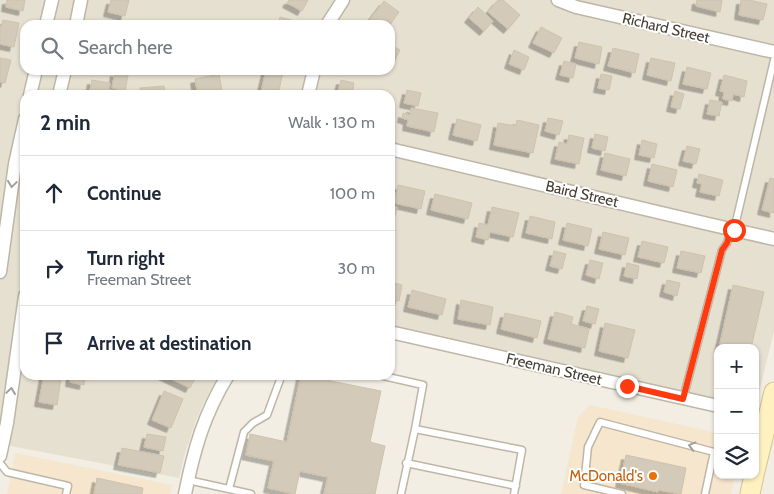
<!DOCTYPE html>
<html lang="en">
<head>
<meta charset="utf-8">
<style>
  :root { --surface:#fff; --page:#f6f6f7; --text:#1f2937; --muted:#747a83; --line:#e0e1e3 }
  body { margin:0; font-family:Cabin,sans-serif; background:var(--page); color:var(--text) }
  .controls { position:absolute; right:15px; bottom:15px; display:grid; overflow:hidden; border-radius:10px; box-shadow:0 1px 4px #0004 }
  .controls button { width:45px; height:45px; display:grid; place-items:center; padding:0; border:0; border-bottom:1px solid var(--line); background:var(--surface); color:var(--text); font:25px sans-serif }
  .stop { position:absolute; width:15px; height:15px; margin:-11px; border:4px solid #fe3b0e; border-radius:50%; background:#fff }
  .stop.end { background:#fe3b0e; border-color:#fff; box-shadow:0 1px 5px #0008 }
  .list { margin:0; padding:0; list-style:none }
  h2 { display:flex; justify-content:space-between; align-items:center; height:65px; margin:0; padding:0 20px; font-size:21px }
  h2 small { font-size:16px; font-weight:400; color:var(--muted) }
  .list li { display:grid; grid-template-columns:32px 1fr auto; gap:15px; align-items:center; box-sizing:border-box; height:75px; padding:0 20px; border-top:1px solid var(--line) }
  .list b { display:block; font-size:19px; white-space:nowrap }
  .list p { margin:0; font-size:16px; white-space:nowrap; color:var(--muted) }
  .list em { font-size:16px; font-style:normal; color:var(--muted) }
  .icon { flex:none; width:28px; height:28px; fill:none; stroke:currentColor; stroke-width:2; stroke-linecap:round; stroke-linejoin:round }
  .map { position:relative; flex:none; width:774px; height:494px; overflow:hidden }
  .search { position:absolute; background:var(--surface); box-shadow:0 1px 4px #0004; left:20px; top:20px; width:375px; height:55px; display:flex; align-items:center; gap:12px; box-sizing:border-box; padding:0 18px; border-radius:15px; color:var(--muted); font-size:19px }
  .panel { position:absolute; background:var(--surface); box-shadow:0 1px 4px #0004; left:20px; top:90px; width:375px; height:290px; border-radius:15px }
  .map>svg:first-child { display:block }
  .residential { fill:#e6e0d1; fill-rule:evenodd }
  .commercial { fill:#f5e6cd }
  .building { fill:#d4cab9; stroke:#cfc2ac; filter:url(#shadow) }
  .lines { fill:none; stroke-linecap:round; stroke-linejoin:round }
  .lane-casing { stroke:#beb6a6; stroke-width:9 }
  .street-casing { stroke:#beb6a6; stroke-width:15 }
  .secondary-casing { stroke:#d4c492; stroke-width:21 }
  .lane { stroke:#fff; stroke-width:6 }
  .street { stroke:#fff; stroke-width:12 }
  .secondary { stroke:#fff2c0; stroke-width:19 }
  .oneway { stroke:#a29e99 }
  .route { stroke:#fe3b0e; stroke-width:6 }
  .food-dot { fill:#e8710a; stroke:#fff; stroke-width:2 }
  .labels { text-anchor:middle; stroke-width:4; stroke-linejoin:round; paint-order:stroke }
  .street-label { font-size:15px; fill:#443e33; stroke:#fff }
  .food-label { font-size:15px; fill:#c56008; stroke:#fff; text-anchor:end }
</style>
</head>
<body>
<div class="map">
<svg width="774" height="494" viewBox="0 0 774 494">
  <defs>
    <filter id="shadow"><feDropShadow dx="-4.5" dy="4.5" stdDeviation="0" flood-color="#0004"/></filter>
  </defs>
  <rect width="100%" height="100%" fill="#f2eee3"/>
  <!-- residential -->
  <path class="residential" d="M0,0H774V331L756,405L755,348H718V401L390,325V95H25V375H219L203,404L197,418L185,453L179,478L0,444ZM25,25H390V70H25Z"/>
  <!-- commercial -->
  <path class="commercial" d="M590,405L718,433V475H735L731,494H561L578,417Z
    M15,453L172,485L170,494H7Z"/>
  <!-- building -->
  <path class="building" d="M7,0H25L23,11L6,7Z
    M111,0H129L125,16L108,12Z
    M289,0H308L302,11L287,3Z
    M498,0H503L520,15L508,29L488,12Z
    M697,0H722L720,12L696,6Z
    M741,0H749L767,4L763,20L739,15Z
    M384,1L399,12L390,25H372L368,22Z
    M478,7L493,21L484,31L469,18Z
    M280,17L298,22L297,25H278Z
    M3,20L19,23L14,47L0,44V26L1,27Z
    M541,27L562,38L554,53L533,43Z
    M579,42L602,47L599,64L575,58Z
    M390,45L400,50L394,62L390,60Z
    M613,48L639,54L635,73L608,66Z
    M514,50L529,57L524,70L509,64Z
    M0,58L11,60L5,83L0,82Z
    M651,58L675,63L671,81L647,75Z
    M564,61L576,64L573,78L560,75Z
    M687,67L711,73L707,89L683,84Z
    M266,70H275L283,72L278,95L261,92Z
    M115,72L128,75L125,91L112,88Z
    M219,74L222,91L198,95L195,79Z
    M601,74L612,76L609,90L598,88Z
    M724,75L747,81L744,97L733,94L732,101L723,99L724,92L720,91Z
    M92,80L110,83L109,89L114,91L113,95H89Z
    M341,80L354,83L352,95L338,92Z
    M164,86L165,95H141L140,88Z
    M407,90L421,93L418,106L404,103Z
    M675,91L684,94L680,109L671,107Z
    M710,100L722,102L719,116L707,114Z
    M411,108L438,113L434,132L407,126L408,120L402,118L403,113L410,115Z
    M548,118L563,121L559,135L545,131Z
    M457,119L481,125L477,141L453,135Z
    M517,120L539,125L533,153L494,145L498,123L516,126Z
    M595,134L608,137L605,151L592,148Z
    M569,135L584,138L579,164L555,159L559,142L567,144Z
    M642,140L657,144L654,158L639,155Z
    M687,146L700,149L696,164L683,161Z
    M605,153L630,159L626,176L601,170Z
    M652,164L677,170L673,187L648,181Z
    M699,174L723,180L719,196L700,192L702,184L697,183Z
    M770,178L774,179V213L762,210Z
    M398,185L425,191L421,209L394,203Z
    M435,194L472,203L468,219L431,210Z
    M390,205L397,207L394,220L390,219Z
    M492,207L519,213L513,237L490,232L488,240L476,237L479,223L488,225Z
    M530,216L555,222L552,239L526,233Z
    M567,223L592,229L588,246L563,240Z
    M603,232L629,238L625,255L599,249Z
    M642,241L668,247L664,263L638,257Z
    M554,251L566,254L562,269L550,266Z
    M681,251L705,256L701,273L677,268Z
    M590,260L603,263L599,279L586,275Z
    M627,263L639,266L637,279L624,276Z
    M667,280L680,283L677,296L664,292Z
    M390,282L402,285L399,301L390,299Z
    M733,285L764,292L751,348H719Z
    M412,290L446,299L442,315L408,307Z
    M461,300L493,307L490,325L458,319Z
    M587,306L599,309L595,324L583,321Z
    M555,312L573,317L571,324L589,329L585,348L548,339Z
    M505,313L541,321L537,338L501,329Z
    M605,323L635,330L628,358L599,351Z
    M44,375L61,378L57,405L39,402Z
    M71,375H85L84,385L70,382Z
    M163,375H197L190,388Z
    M301,375L381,391L370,442L385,446L375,494H324L328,477L300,471L295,494L268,488L274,461L246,455L250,434L287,442Z
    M164,391L183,399L171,428L152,420Z
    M147,434L166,437L163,451L144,447Z
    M122,448L164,456L160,473L118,465Z
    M626,455L686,468L681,494L659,490L658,492L620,483Z
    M97,478L143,488L142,494H94Z"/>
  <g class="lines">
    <defs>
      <path id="lane" d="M734,230L774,60
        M379,375L423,385L415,429L522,450L514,494
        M683,399L722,250L727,243L731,229
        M0,463L7,472L68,486L66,494
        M406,463L516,486
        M188,480L251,494
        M229,489L244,432L253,423L267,415L281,377L283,375
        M401,494L415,429
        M622,494L584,485L588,447L600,422L714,452L705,494"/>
      <path id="street" d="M558,0L576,7L774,52
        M46,25L52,0
        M76,25L81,0
        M327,25L343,0
        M30,95L36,70
        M59,95L65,70
        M308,95L314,70
        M390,149L704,223L774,239
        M0,272L15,164L25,119
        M390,332L718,406
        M0,456L7,423L25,296
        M185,494C194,449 204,414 228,375"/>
      <path id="secondary" d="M755,471L774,392
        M750,494L754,475"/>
    </defs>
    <!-- lane casing -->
    <use href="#lane" class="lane-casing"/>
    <!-- street casing -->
    <use href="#street" class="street-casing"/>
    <!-- secondary casing -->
    <use href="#secondary" class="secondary-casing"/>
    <!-- lane -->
    <use href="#lane" class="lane"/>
    <!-- street -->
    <use href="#street" class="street"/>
    <!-- secondary -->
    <use href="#secondary" class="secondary"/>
  </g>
  <!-- one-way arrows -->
  <defs><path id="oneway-chevron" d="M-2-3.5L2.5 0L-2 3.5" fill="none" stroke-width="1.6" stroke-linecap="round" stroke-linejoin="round" transform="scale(1.25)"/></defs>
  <g class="oneway">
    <use href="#oneway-chevron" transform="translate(12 184) rotate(98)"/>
    <use href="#oneway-chevron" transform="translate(11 391) rotate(-82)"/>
    <use href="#oneway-chevron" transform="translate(692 446) rotate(-165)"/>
  </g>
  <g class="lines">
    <!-- route -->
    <path class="route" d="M627,386L683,399L722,250L727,243L731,229L734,230"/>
  </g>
  <!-- markers -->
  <circle class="food-dot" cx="653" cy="476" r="5"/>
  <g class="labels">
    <!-- street labels -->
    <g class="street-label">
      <text transform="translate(666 28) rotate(13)" y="5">Richard Street</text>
      <text transform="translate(582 194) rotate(13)" y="5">Baird Street</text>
      <text transform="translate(554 369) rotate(13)" y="5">Freeman Street</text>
    </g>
    <!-- food labels -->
    <g class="food-label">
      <text x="643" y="481">McDonald's</text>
    </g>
  </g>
</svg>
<div class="controls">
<button>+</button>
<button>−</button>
<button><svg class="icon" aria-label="layers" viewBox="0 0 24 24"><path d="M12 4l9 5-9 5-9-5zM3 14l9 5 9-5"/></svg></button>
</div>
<div class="stop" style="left:734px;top:230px"></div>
<div class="stop end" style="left:627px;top:386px"></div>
<div class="search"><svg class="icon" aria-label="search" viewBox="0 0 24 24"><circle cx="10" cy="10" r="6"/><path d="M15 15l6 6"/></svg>Search here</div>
<section class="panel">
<h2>2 min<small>Walk · 130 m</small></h2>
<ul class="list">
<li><svg class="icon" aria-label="ahead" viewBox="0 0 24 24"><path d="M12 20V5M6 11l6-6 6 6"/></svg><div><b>Continue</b></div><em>100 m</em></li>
<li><svg class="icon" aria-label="right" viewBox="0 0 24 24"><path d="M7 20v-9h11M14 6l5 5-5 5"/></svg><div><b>Turn right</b><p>Freeman Street</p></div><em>30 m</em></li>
<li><svg class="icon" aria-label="arrive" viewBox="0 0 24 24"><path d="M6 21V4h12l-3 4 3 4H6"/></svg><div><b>Arrive at destination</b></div></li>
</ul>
</section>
</div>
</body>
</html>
